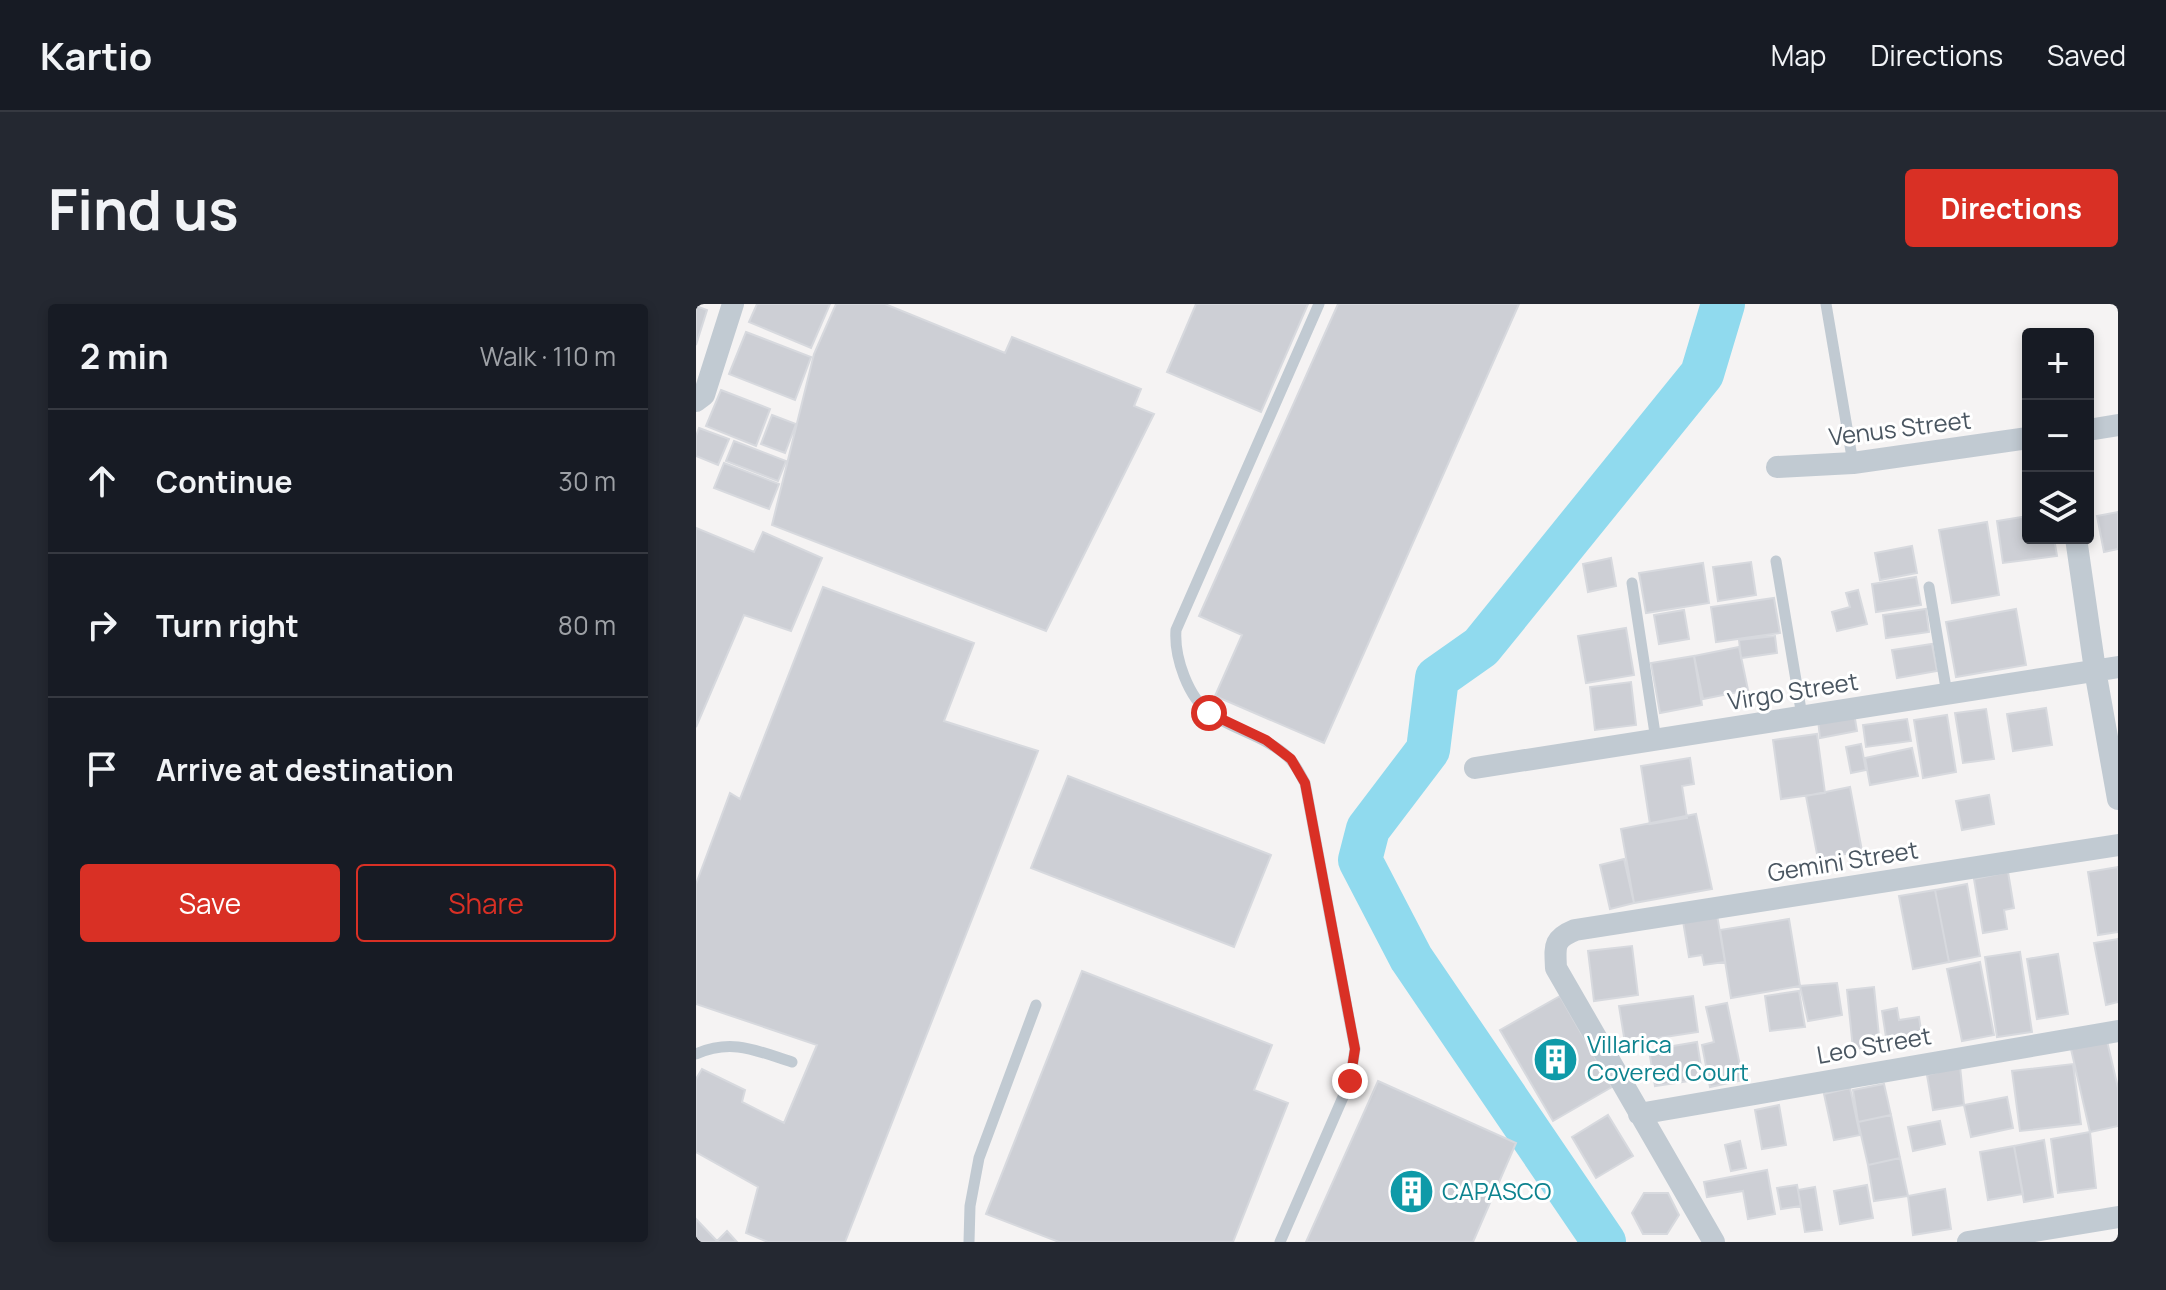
<!DOCTYPE html>
<html lang="en">
<head>
<meta charset="utf-8">
<style>
  :root { --surface:#171b24; --page:#242831; --text:#f1f3f6; --muted:#9ea1a6; --line:#363941; --accent:#d93025 }
  body { margin:0; font-family:Manrope,sans-serif; background:var(--page); color:var(--text) }
  .controls { position:absolute; right:24px; top:24px; display:grid; overflow:hidden; border-radius:8px; box-shadow:0 4px 12px #0003 }
  .controls button { width:72px; height:72px; display:grid; place-items:center; padding:0; border:0; border-bottom:2px solid var(--line); background:var(--surface); color:var(--text); font:40px sans-serif }
  .stop { position:absolute; width:24px; height:24px; margin:-18px; border:6px solid #d93025; border-radius:50%; background:#fff }
  .stop.end { background:#d93025; border-color:#fff; box-shadow:0 2px 8px #0008 }
  .list { margin:0; padding:0; list-style:none }
  h2 { display:flex; justify-content:space-between; align-items:center; height:104px; margin:0; padding:0 32px; font-size:34px }
  h2 small { font-size:26px; font-weight:400; color:var(--muted) }
  .list li { display:grid; grid-template-columns:52px 1fr auto; gap:24px; align-items:center; box-sizing:border-box; height:144px; padding:0 32px; border-top:2px solid var(--line) }
  .list b { display:block; font-size:30px; white-space:nowrap }
  .list em { font-size:26px; font-style:normal; color:var(--muted) }
  .actions { display:flex; gap:16px; padding:24px 32px }
  .actions a { flex:1; padding:18px 0; border:2px solid var(--accent); border-radius:8px; text-align:center; font-size:28px; color:var(--accent) }
  .actions .main { background:var(--accent); color:#fff }
  .icon { flex:none; width:44px; height:44px; fill:none; stroke:currentColor; stroke-width:2; stroke-linecap:round; stroke-linejoin:round }
  .map { position:relative; flex:none; width:1422px; height:938px; overflow:hidden; border-radius:8px }
  header { display:flex; align-items:center; gap:48px; box-sizing:border-box; height:112px; padding:0 40px; background:var(--surface); border-bottom:2px solid var(--line) }
  header strong { font-size:38px }
  nav { display:flex; gap:44px; margin-inline-start:auto; font-size:28px }
  .intro { display:flex; align-items:center; justify-content:space-between; box-sizing:border-box; height:192px; padding:0 48px }
  h1 { margin:0; font-size:56px }
  .button { padding:20px 36px; border-radius:8px; background:var(--accent); color:#fff; font-size:28px; font-weight:700 }
  main { display:flex; gap:48px; padding:0 48px }
  aside { flex:1; background:var(--surface); border-radius:8px; box-shadow:0 4px 12px #0003 }
  .map>svg:first-child { display:block }
  .lines { fill:none; stroke-linecap:round; stroke-linejoin:round }
  .river { stroke:#90daee; stroke-width:44 }
  .building { fill:#cdcfd5; stroke:#d7d9de; stroke-width:2 }
  .lane { stroke:#c1cad2; stroke-width:11 }
  .street { stroke:#c1cad2; stroke-width:22 }
  .route { stroke:#d93025; stroke-width:10 }
  .labels { text-anchor:middle; stroke-width:6; stroke-linejoin:round; paint-order:stroke }
  .street-label { font-size:24px; fill:#4a5661; stroke:#fff }
  .culture-label { font-size:24px; fill:#0d838f; stroke:#fff; text-anchor:start }
</style>
</head>
<body>
<header>
<strong>Kartio</strong>
<nav><a>Map</a><a>Directions</a><a>Saved</a></nav>
</header>
<div class="intro"><h1>Find us</h1><a class="button">Directions</a></div>
<main>
<aside>
<h2>2 min<small>Walk · 110 m</small></h2>
<ul class="list">
<li><svg class="icon" aria-label="ahead" viewBox="0 0 24 24"><path d="M12 20V5M6 11l6-6 6 6"/></svg><div><b>Continue</b></div><em>30 m</em></li>
<li><svg class="icon" aria-label="right" viewBox="0 0 24 24"><path d="M7 20v-9h11M14 6l5 5-5 5"/></svg><div><b>Turn right</b></div><em>80 m</em></li>
<li><svg class="icon" aria-label="arrive" viewBox="0 0 24 24"><path d="M6 21V4h12l-3 4 3 4H6"/></svg><div><b>Arrive at destination</b></div></li>
</ul>
<div class="actions"><a class="main">Save</a><a>Share</a></div>
</aside>
<div class="map">
<svg width="1422" height="938" viewBox="0 0 1422 938">
  <rect width="100%" height="100%" fill="#f5f3f3"/>
  <g class="lines">
    <!-- river -->
    <path class="river" d="M908,938L715,654L664,556L672,525L732,446L741,374L785,343L1006,70L1027,0"/>
  </g>
  <!-- building -->
  <path class="building" d="M61,0H134L115,44L53,18Z
    M140,0H189L309,49L316,33L445,85L438,102L458,110L350,327L76,221L118,50Z
    M500,0H612L565,108L471,68Z
    M642,0H823L628,439L519,392L546,331L503,312Z
    M0,2L11,6L0,41Z
    M50,28L115,53L99,96L33,70Z
    M25,86L74,105L60,142L10,122Z
    M76,111L100,120L89,149L65,140Z
    M3,124L33,135L22,161L0,152V132Z
    M38,137L90,157L82,177L30,157Z
    M28,159L83,180L73,205L18,184Z
    M1422,208V245L1408,248L1401,212Z
    M1332,212V234H1358L1361,252L1307,259L1301,217Z
    M1291,218L1303,291L1256,299L1243,226Z
    M0,224L58,248L67,228L126,254L95,327L48,311L0,423Z
    M1216,242L1221,269L1184,276L1179,249Z
    M915,254L920,282L892,288L887,260Z
    M1055,258L1060,291L1022,297L1017,263Z
    M1007,259L1013,299L950,309L943,269Z
    M1220,273L1225,301L1180,308L1176,280Z
    M127,283L278,339L248,417L342,447L149,938H72L50,929L62,883L0,848V775L6,765L49,786L46,798L88,819L121,741L0,700V580L34,489L44,495Z
    M1162,286L1171,320L1141,327L1136,308L1154,303L1150,289Z
    M1078,294L1084,329L1020,338L1015,303Z
    M1230,305L1233,328L1190,334L1187,311Z
    M1320,305L1330,361L1260,373L1250,318Z
    M988,306L993,335L963,340L958,311Z
    M930,324L938,371L890,379L882,332Z
    M1079,332L1081,349L1045,354L1043,336Z
    M1236,340L1241,367L1201,374L1196,346Z
    M1043,343L1052,386L1007,395L998,352Z
    M998,352L1006,401L964,409L955,359Z
    M935,378L940,421L899,426L894,383Z
    M1350,404L1356,441L1317,447L1311,410Z
    M1290,405L1298,455L1267,459L1259,409Z
    M1158,409L1161,427L1124,434L1122,415Z
    M1251,411L1260,468L1227,474L1218,416Z
    M1211,415L1215,437L1170,443L1167,421Z
    M1121,430L1129,489L1085,495L1077,436Z
    M1165,440L1170,466L1155,469L1150,443Z
    M1216,444L1222,472L1174,481L1169,454Z
    M994,454L998,480L986,482L991,514L954,520L945,462Z
    M372,472L575,551L538,643L335,564Z
    M1154,483L1166,547L1122,555L1110,492Z
    M1293,491L1298,520L1266,526L1260,497Z
    M1000,510L1016,585L938,599L925,525Z
    M928,555L938,599L914,605L904,561Z
    M1422,563V628L1402,631L1392,568Z
    M1312,568L1318,604L1308,606L1311,625L1287,629L1278,575Z
    M1271,580L1284,652L1253,658L1239,586Z
    M1239,586L1253,658L1217,665L1203,592Z
    M1021,611L1029,658L1008,661L1006,651L993,653L987,617Z
    M1093,615L1104,682L1035,694L1024,626Z
    M1422,635V698L1410,701L1398,639Z
    M936,642L942,691L898,697L892,647Z
    M1324,648L1336,728L1301,733L1289,653Z
    M1362,650L1372,710L1341,715L1331,655Z
    M1284,658L1298,731L1266,737L1251,665Z
    M386,667L576,741L558,786L592,799L537,938H363L290,910Z
    M1141,679L1146,711L1112,717L1104,682Z
    M1178,683L1184,742L1157,745L1151,686Z
    M1103,687L1109,723L1074,727L1069,692Z
    M864,692L916,783L857,817L804,726Z
    M997,692L1002,728L929,739L923,702Z
    M1031,699L1047,776L1014,783L1006,741L1018,738L1010,703Z
    M1201,704L1203,716L1223,713L1227,740L1192,746L1186,707Z
    M1411,737L1422,784V822L1394,828L1375,745Z
    M1001,738L1007,775L959,782L953,746Z
    M1377,760L1385,820L1324,827L1316,767Z
    M1264,762L1268,801L1237,806L1231,771Z
    M682,777L820,839L777,938H610Z
    M1188,780L1195,811L1162,818L1157,786Z
    M1154,784L1164,831L1138,836L1128,790Z
    M1311,793L1317,824L1275,833L1268,801Z
    M1083,801L1090,841L1066,845L1059,806Z
    M912,811L937,852L900,874L876,833Z
    M1195,811L1204,854L1172,861L1162,818Z
    M1244,817L1249,840L1217,847L1212,823Z
    M1394,828L1400,884L1362,889L1355,835Z
    M1348,836L1357,893L1328,898L1318,842Z
    M1044,837L1050,864L1035,867L1029,841Z
    M1318,842L1327,890L1292,896L1284,848Z
    M1204,854L1212,892L1178,897L1172,861Z
    M1071,866L1079,910L1052,915L1047,887L1011,893L1008,878Z
    M1101,881L1105,902L1085,905L1081,884Z
    M1171,881L1177,914L1144,920L1138,887Z
    M1119,883L1126,926L1109,928L1102,886Z
    M1249,885L1255,925L1217,931L1212,892Z
    M948,889H972L983,911L971,930H947L936,909Z
    M0,915L21,937L31,927L41,938H0Z"/>
  <g class="lines">
    <!-- lane -->
    <path class="lane" d="M1130,0L1157,159
      M1080,257L1106,412
      M936,279L960,436
      M1233,283L1251,390
      M0,750C36,734 61,747 96,758
      M273,938L274,902L283,854L340,701
      M584,938L654,777L659,745L653,714L609,479C604,470 599,459 592,453C569,432 540,427 515,410C492,394 478,353 480,326L623,0"/>
    <!-- street -->
    <path class="street" d="M0,97L8,91L37,0
      M1392,126L1422,121
      M1081,163L1157,159L1332,134
      M1380,234L1399,366L1422,495
      M779,464L1422,363
      M943,810L1422,727
      M1018,938L860,664C859,642 857,635 879,626L1422,541
      M1272,938L1422,913"/>
  </g>
  <g class="lines">
    <!-- route -->
    <path class="route" d="M513,409L570,436L595,455L609,479L659,745L654,777"/>
  </g>
  <!-- icons -->
  <defs>
    <symbol id="building-disc" viewBox="-11 -11 22 22"><circle r="9.5" fill="#0f9aa8" stroke="#fff"/><path d="M-4-6H4V6H1V3H-1V6H-4ZM-2.5-4.3h1.7v1.8h-1.7ZM.8-4.3h1.7v1.8H.8ZM-2.5-1h1.7V.8h-1.7ZM.8-1h1.7V.8H.8Z" fill="#fff"/></symbol>
  </defs>
  <g fill-rule="evenodd">
    <use href="#building-disc" x="834" y="730" width="51" height="51"/>
    <use href="#building-disc" x="690" y="862" width="51" height="51"/>
  </g>
  <g class="labels">
    <!-- street labels -->
    <g class="street-label">
      <text transform="translate(1204 125) rotate(-7)" y="8">Venus Street</text>
      <text transform="translate(1097 388) rotate(-9)" y="8">Virgo Street</text>
      <text transform="translate(1147 558) rotate(-9)" y="8">Gemini Street</text>
      <text transform="translate(1178 742) rotate(-10)" y="8">Leo Street</text>
    </g>
    <!-- culture labels -->
    <g class="culture-label">
      <text x="891" y="749">Villarica<tspan x="891" dy="28">Covered Court</tspan></text>
      <text x="746" y="896">CAPASCO</text>
    </g>
  </g>
</svg>
<div class="controls">
<button>+</button>
<button>−</button>
<button><svg class="icon" aria-label="layers" viewBox="0 0 24 24"><path d="M12 4l9 5-9 5-9-5zM3 14l9 5 9-5"/></svg></button>
</div>
<div class="stop" style="left:513px;top:409px"></div>
<div class="stop end" style="left:654px;top:777px"></div>
</div>
</main>
</body>
</html>
